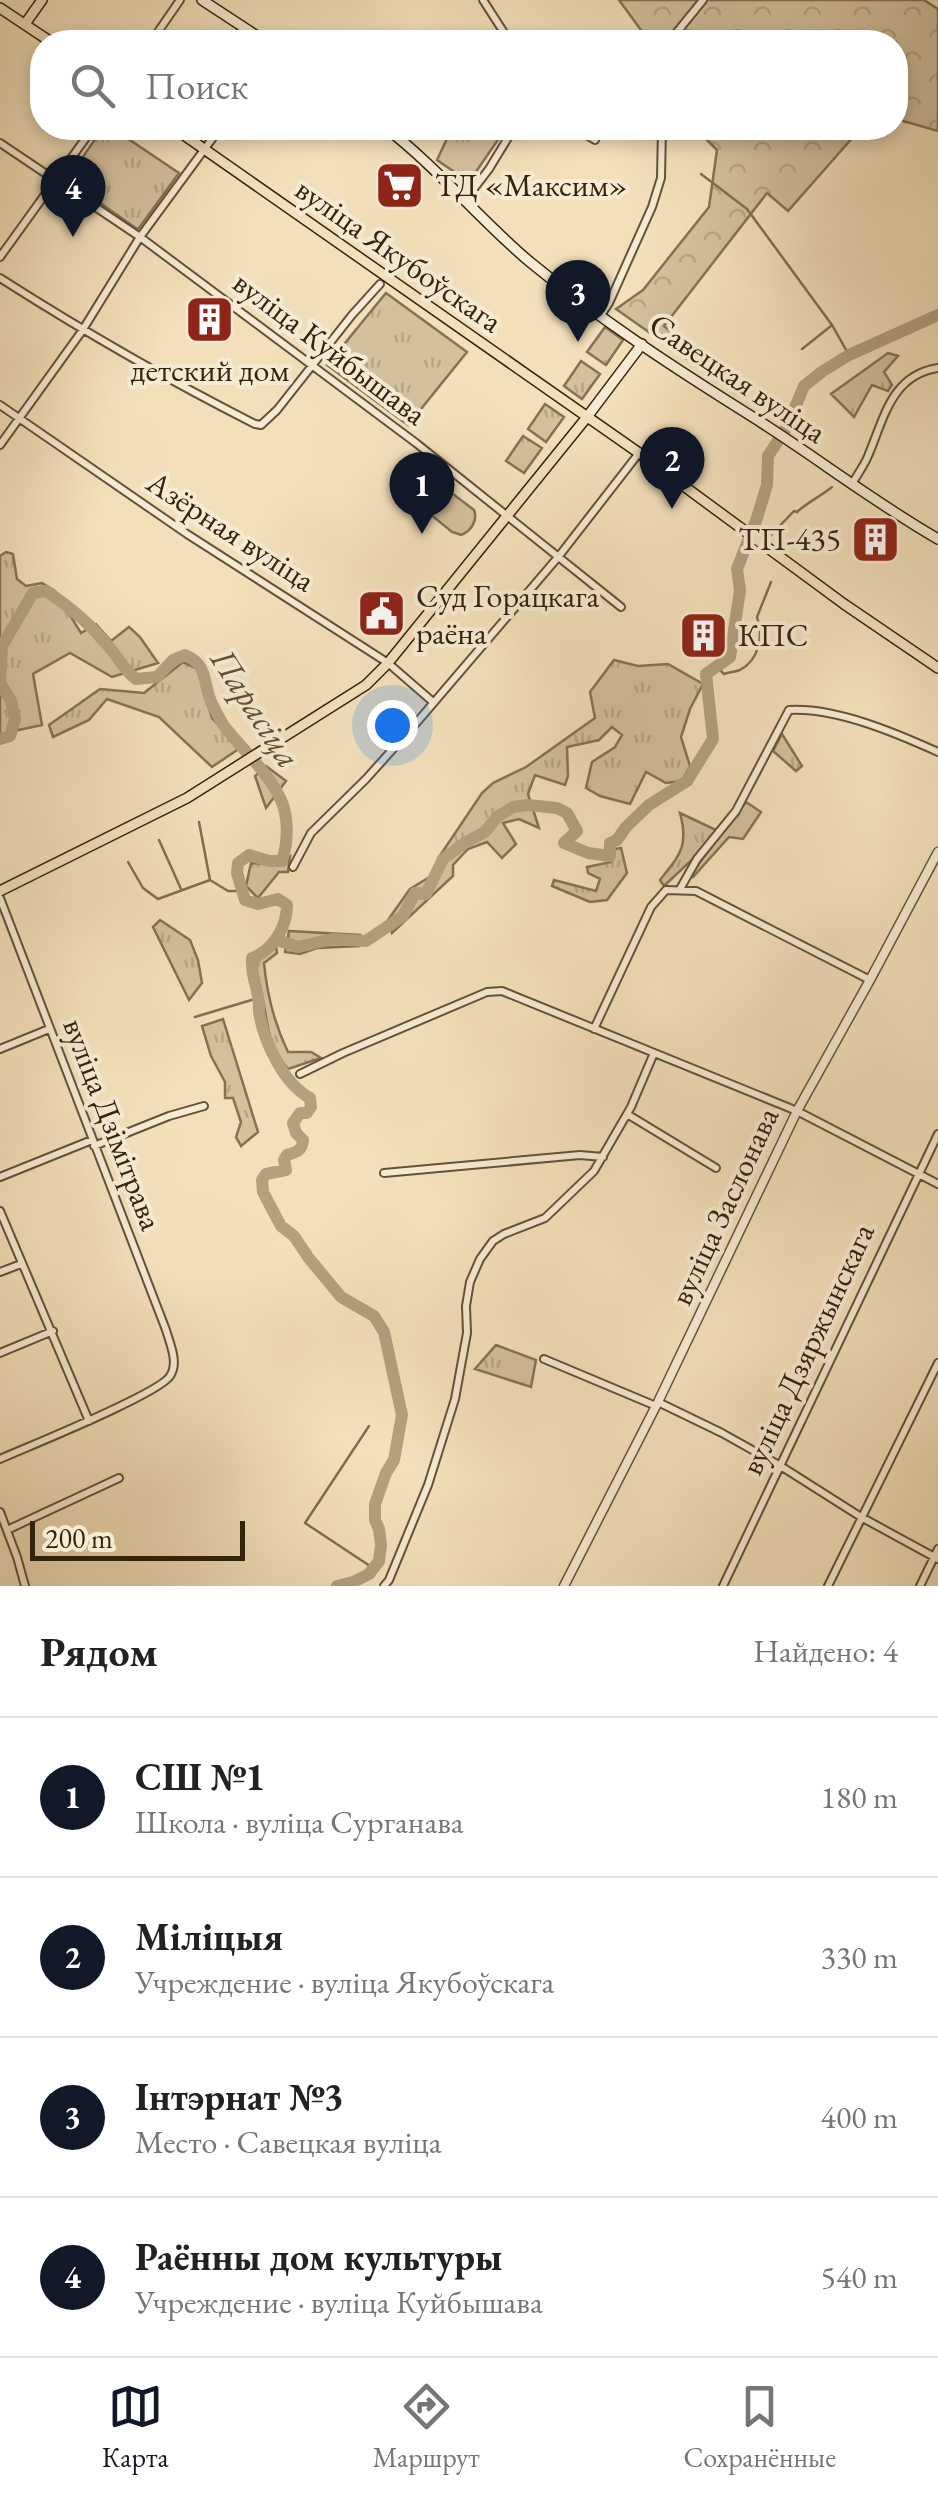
<!DOCTYPE html>
<html lang="ru">
<head>
<meta charset="utf-8">
<style>
  :root { --surface:#fff; --page:#f2f2f2; --text:#222; --muted:#767676; --line:#e0e0e0; --accent:#111827 }
  body { margin:0; font-family:"EB Garamond",serif; background:var(--page); color:var(--text) }
  .scale { position:absolute; left:30px; bottom:25px; width:215px; box-sizing:border-box; padding-left:10px; border:5px solid #35230b; border-top:0; font-size:28px; line-height:35px; white-space:nowrap; color:#35230b; -webkit-text-stroke:8px #f7ebd3; paint-order:stroke }
  .you { position:absolute; left:392px; top:725px; width:35px; height:35px; margin:-25px; border:8px solid #fff; border-radius:50%; background:#1a73e8; box-shadow:0 0 0 15px #1a73e833 }
  .badge { display:grid; place-items:center; width:65px; height:65px; border-radius:50%; background:var(--accent); color:#fff; font-size:32px; font-weight:700 }
  .pin { position:absolute; translate:-50% -82px; filter:drop-shadow(0 2px 5px #0008) }
  .pin::after { content:''; position:absolute; top:52px; width:35px; height:30px; background:inherit; clip-path:polygon(0 0,100% 0,50% 100%) }
  .list { margin:0; padding:0; list-style:none }
  h2 { display:flex; justify-content:space-between; align-items:center; height:130px; margin:0; padding:0 40px; font-size:42px }
  h2 small { font-size:32px; font-weight:400; color:var(--muted) }
  .list li { display:grid; grid-template-columns:65px 1fr auto; gap:30px; align-items:center; box-sizing:border-box; height:160px; padding:0 40px; border-top:2px solid var(--line) }
  .list b { display:block; font-size:38px; white-space:nowrap }
  .list p { margin:0; font-size:32px; white-space:nowrap; color:var(--muted) }
  .list em { font-size:32px; font-style:normal; color:var(--muted) }
  .icon { flex:none; width:55px; height:55px; fill:none; stroke:currentColor; stroke-width:2; stroke-linecap:round; stroke-linejoin:round }
  .map { position:relative; flex:none; width:938px; height:1586px; overflow:hidden }
  .search { position:absolute; background:var(--surface); box-shadow:0 5px 15px #0003; left:30px; right:30px; top:30px; height:110px; display:flex; align-items:center; gap:25px; box-sizing:border-box; padding:0 35px; border-radius:40px; color:var(--muted); font-size:38px }
  .sheet { height:770px; background:var(--surface) }
  nav { display:flex; justify-content:space-around; align-items:center; box-sizing:border-box; height:140px; border-top:2px solid var(--line); background:var(--surface); font-size:28px; color:var(--muted) }
  nav a { display:grid; justify-items:center; gap:5px }
  nav .on { color:var(--accent) }
  .map>svg:first-child { display:block }
  .grass { fill:url(#grass-tufts); stroke:#847254; stroke-width:2.5 }
  .forest { fill:url(#forest-crowns); stroke:#847254; stroke-width:2.5 }
  .garden { fill:#d3c09d; stroke:#847254; stroke-width:2.5 }
  .lines { fill:none; stroke-linecap:round; stroke-linejoin:round }
  .stream { stroke:#806e51; stroke-width:2.5 }
  .river { stroke:#b2a07f; stroke-width:12 }
  .minor-casing { stroke:#645237; stroke-width:10 }
  .tertiary-casing { stroke:#645237; stroke-width:11 }
  .secondary-casing { stroke:#35230b; stroke-width:12 }
  .primary-casing { stroke:#35230b; stroke-width:12 }
  .minor { stroke:#f7ebd3; stroke-width:6 }
  .tertiary { stroke:#f7ebd3; stroke-width:8 }
  .secondary { stroke:#f7ebd3; stroke-width:9 }
  .primary { stroke:#f3e0bb; stroke-width:9 }
  .labels { text-anchor:middle; stroke-width:8; stroke-linejoin:round; paint-order:stroke }
  .poi-label { font-size:32px; fill:#35230b; stroke:#f7ebd3; text-anchor:start }
  .street-label { font-size:32px; fill:#35230b; stroke:#f7ebd3 }
  .water-label { font-size:35px; font-style:italic; fill:#614f34; stroke:#f7ebd3 }
</style>
</head>
<body>
<div class="map">
<svg width="938" height="1586" viewBox="0 0 938 1586">
  <defs>
    <pattern id="grass-tufts" width="24" height="20" patternUnits="userSpaceOnUse" patternTransform="scale(2.5)"><rect width="24" height="20" fill="#d3c09d"/><path d="M3 7l-1-3M5 7V3M7 7l1-3M15 17l-1-3M17 17v-4M19 17l1-3" fill="none" stroke="#b6a586"/></pattern>
    <pattern id="forest-crowns" width="20" height="18" patternUnits="userSpaceOnUse" patternTransform="scale(2.5)"><rect width="20" height="18" fill="#d3c09d"/><path d="M2 6a3 3 0 1 1 6 0M12 15a3 3 0 1 1 6 0" fill="none" stroke="#b6a586"/></pattern>
  </defs>
  <rect width="100%" height="100%" fill="#f3e0bb"/>
  <filter id="stains"><feTurbulence type="fractalNoise" baseFrequency=".002" numOctaves="4"/><feColorMatrix values="0 0 0 0 .2 0 0 0 0 .09 0 0 0 0 .02 0 0 0 .5 -.17"/></filter>
  <radialGradient id="worn" r=".72"><stop offset=".6" stop-color="#630" stop-opacity="0"/><stop offset="1" stop-color="#630" stop-opacity=".3"/></radialGradient>
  <!-- grass -->
  <path class="grass" d="M103,128H112L179,173L139,228L137,229L93,198L91,199L66,181Z
    M452,128H506L469,182L437,160Z
    M386,293L467,352L408,425L327,365Z
    M605,327L623,340L606,365L587,352Z
    M888,353L898,356L884,372L892,385L888,391L872,385L854,417L831,394Z
    M581,361L600,374L582,399L564,386Z
    M545,404L564,417L546,442L528,429Z
    M523,436L542,448L524,473L506,461Z
    M6,552L13,554L17,579L26,586L42,583L55,591L81,633L96,624L111,641L129,627L140,637L158,663L112,677L70,653L33,674L42,725L0,734V556Z
    M614,660L638,666L668,664L703,684L690,709L681,737L690,766L682,781L666,783L646,772L630,804L600,796L586,788L592,762L615,747L622,735L612,727L599,740L567,747L568,776L565,785L535,775L528,794L539,828L519,819L503,823L516,844L502,858L487,842L468,849L453,865V876L392,933L388,920L410,889L433,875L439,857L482,793L493,783L526,767L595,718L590,692Z
    M183,662L198,669L212,718L240,748L212,767L159,717L107,699L89,720L53,737L49,725L100,689L144,693Z
    M782,734L802,766L796,771L773,751Z
    M266,766L286,781L266,808L255,776Z
    M746,802L761,812L743,839L729,837L693,877L690,875Z
    M680,813L716,830L698,854L664,886L660,880C680,855 689,846 680,813Z
    M621,848L627,873L607,900L590,902L552,886L554,880L596,891L600,879L588,873L587,867L611,862L615,849Z
    M290,857L288,872H279L258,898L246,886L251,863L281,865Z
    M160,920L190,940L198,960L202,983L189,1000L153,927Z
    M289,931L360,935L359,946L317,948L300,954L285,952Z
    M276,946L277,953L264,963C267,995 274,1023 288,1052H311L321,1058L288,1069C265,1042 269,1023 261,992C257,980 253,972 254,959L265,956Z
    M223,1019L258,1132L241,1146L236,1137L241,1122L233,1098H225V1082L211,1056L202,1026Z
    M496,1345L536,1360L531,1387L475,1369Z"/>
  <!-- forest -->
  <path class="forest" d="M619,0H924L938,9V131L896,119V42H643L641,30Z
    M695,128H861L788,211L767,193L664,326L735,384L734,392L616,309L643,290L709,207L717,150Z"/>
  <!-- garden -->
  <path class="garden" d="M427,479L440,484L474,510C478,521 471,531 461,535L452,532L413,500L412,496L417,484Z"/>
  <g class="lines">
    <!-- stream -->
    <path class="stream" d="M701,174L747,209L832,325L849,355
      M802,349L831,326
      M765,539L769,537L794,511L797,512C808,502 821,496 832,487
      M717,667L724,674C729,672 735,672 740,670C759,660 764,635 757,617L771,582
      M199,822L210,880
      M159,840L181,889
      M128,862L143,888L158,899L210,880L228,891H242
      M195,1017L258,998
      M369,1426L305,1523L373,1568"/>
    <!-- river -->
    <path class="river" d="M0,739L10,736L15,719L11,701L0,683L2,646L33,593L46,591C69,606 92,626 109,647C119,658 124,670 136,679L157,677L173,660L185,655C210,665 202,686 213,706C218,715 222,725 229,732C246,753 270,775 281,800C289,818 288,843 282,861H269L249,855L238,863L237,873L245,900L258,904L278,899L287,905C287,927 273,950 252,958C251,976 255,980 258,996C259,1002 259,1007 259,1012C264,1042 283,1083 310,1098L311,1107L307,1113H300L293,1123L296,1133L303,1140C302,1151 297,1152 287,1155L284,1160L286,1170L266,1174L262,1180L263,1192L281,1226L294,1236L308,1257L341,1297L374,1316L384,1332L402,1415L394,1460L386,1473L375,1504V1520L379,1529L381,1545L379,1561L369,1574L353,1582L337,1586
      M277,940L298,947L332,939L366,941L403,916L415,893L426,894L443,859L466,842L485,832L497,817L513,807L528,805L557,808L567,813L577,831L564,843L588,853L610,856V843L617,840L626,827L649,805L687,781L713,739L706,674L730,657L740,590L737,569L757,518L767,485L768,456L787,427L804,386L823,371L849,355L938,315"/>
    <defs>
      <path id="minor" d="M483,0L510,42
        M151,42L180,0
        M671,42L673,37L703,0
        M574,128L595,140
        M0,143L140,237L416,443L621,607
        M466,199L489,169L514,128
        M0,257L93,128
        M0,278C83,331 168,380 255,424L261,425L277,410L352,315L380,284
        M601,315L609,303L652,207L661,178L662,128
        M0,405L187,534L388,663L433,702
        M0,445L82,331L140,237L220,128
        M852,484C857,475 864,466 868,456C884,419 891,375 938,368
        M293,867L311,833L366,779L418,721L559,556L639,453
        M680,889L697,859L736,811L789,710C835,707 896,733 938,752
        M0,898L166,1330C170,1344 179,1363 170,1376C159,1394 27,1447 0,1459
        M594,1029L651,907L666,890L696,891L870,980
        M0,1049L49,1029
        M300,1074L343,1053L487,992L502,991L797,1111L938,1184
        M627,1114L716,1168
        M94,1146L169,1116L204,1106
        M384,1173L580,1155L603,1157
        M0,1177L92,1140
        M0,1211L89,1421
        M0,1272L21,1264
        M0,1353L53,1331
        M544,1359L656,1406
        M658,1402L722,1433L779,1465L861,1517L938,1559
        M0,1512L17,1557L25,1586
        M7,1530L119,1478
        M384,1586L389,1580L428,1485L455,1399L467,1333L466,1306L470,1282L480,1259L493,1241L504,1234L545,1218L594,1171L631,1107L654,1053
        M723,1586L938,1134
        M828,1586L938,1363
        M920,1586L938,1549"/>
      <path id="tertiary" d="M564,1586L658,1402L797,1111L870,980L938,852"/>
      <path id="secondary" d="M202,0L266,42
        M386,128C438,168 480,220 530,262C598,318 673,367 748,414C812,454 872,501 938,539
        M587,417L642,344"/>
      <path id="primary" d="M0,8L51,42
        M25,24L42,0
        M174,128L639,453L844,604L938,668
        M0,891L187,798L366,685L388,663L587,417"/>
    </defs>
    <!-- minor casing -->
    <use href="#minor" class="minor-casing"/>
    <!-- tertiary casing -->
    <use href="#tertiary" class="tertiary-casing"/>
    <!-- secondary casing -->
    <use href="#secondary" class="secondary-casing"/>
    <!-- primary casing -->
    <use href="#primary" class="primary-casing"/>
    <!-- minor -->
    <use href="#minor" class="minor"/>
    <!-- tertiary -->
    <use href="#tertiary" class="tertiary"/>
    <!-- secondary -->
    <use href="#secondary" class="secondary"/>
    <!-- primary -->
    <use href="#primary" class="primary"/>
  </g>
  <!-- icons -->
  <defs>
    <symbol id="supermarket-square" viewBox="-11 -11 22 22"><rect x="-9" y="-9" width="18" height="18" rx="4" fill="#8f2418" stroke="#f7ebd3"/><path d="M-6-5.5h2.5l.6 2H6L4.5 2H-2.5L-4.4-4H-6ZM-1.5 3.2a1.3 1.3 0 1 0 .1 0ZM3 3.2a1.3 1.3 0 1 0 .1 0Z" fill="#fff"/></symbol>
    <symbol id="building-square" viewBox="-11 -11 22 22"><rect x="-9" y="-9" width="18" height="18" rx="4" fill="#8f2418" stroke="#f7ebd3"/><path d="M-4-6H4V6H1V3H-1V6H-4ZM-2.5-4.3h1.7v1.8h-1.7ZM.8-4.3h1.7v1.8H.8ZM-2.5-1h1.7V.8h-1.7ZM.8-1h1.7V.8H.8Z" fill="#fff"/></symbol>
    <symbol id="civic-square" viewBox="-11 -11 22 22"><rect x="-9" y="-9" width="18" height="18" rx="4" fill="#8f2418" stroke="#f7ebd3"/><path d="M-.6-6.5H3V-4.5H.6V-3L4-1V1h2V6H-6V1h2V-1L-.6-3ZM-1.2 2.5V6h2.4V2.5Z" fill="#fff"/></symbol>
  </defs>
  <g fill-rule="evenodd">
    <use href="#supermarket-square" x="372" y="158" width="55" height="55"/>
    <use href="#building-square" x="182" y="292" width="55" height="55"/>
    <use href="#building-square" x="848" y="512" width="55" height="55"/>
    <use href="#civic-square" x="354" y="586" width="55" height="55"/>
    <use href="#building-square" x="676" y="608" width="55" height="55"/>
  </g>
  <g class="labels">
    <!-- poi labels -->
    <g class="poi-label">
      <text x="435" y="196">ТД «Максим»</text>
      <text x="210" y="381" text-anchor="middle">детский дом</text>
      <text x="841" y="550" text-anchor="end">ТП-435</text>
      <text x="416" y="607">Суд Горацкага<tspan x="416" dy="37">раёна</tspan></text>
      <text x="738" y="646">КПС</text>
    </g>
    <!-- street labels -->
    <g class="street-label">
      <text transform="translate(399 255) rotate(35)" y="11">вуліца Якубоўскага</text>
      <text transform="translate(330 348) rotate(37)" y="11">вуліца Куйбышава</text>
      <text transform="translate(738 378) rotate(34)" y="11">Савецкая вуліца</text>
      <text transform="translate(231 531) rotate(33)" y="11">Азёрная вуліца</text>
      <text transform="translate(113 1124) rotate(69)" y="11">вуліца Дзімітрава</text>
      <text transform="translate(724 1206) rotate(-65)" y="11">вуліца Заслонава</text>
      <text transform="translate(807 1349) rotate(-65)" y="11">вуліца Дзяржынскага</text>
    </g>
    <!-- water labels -->
    <g class="water-label">
      <text transform="translate(256 708) rotate(57)" y="12">Парасіца</text>
    </g>
  </g>
  <rect width="100%" height="100%" filter="url(#stains)"/>
  <rect width="100%" height="100%" fill="url(#worn)"/>
</svg>
<div class="scale">200 m</div>
<div class="you"></div>
<div class="pin badge" style="left:422px;top:534px">1</div>
<div class="pin badge" style="left:672px;top:509px">2</div>
<div class="pin badge" style="left:578px;top:342px">3</div>
<div class="pin badge" style="left:73px;top:237px">4</div>
<div class="search"><svg class="icon" aria-label="search" viewBox="0 0 24 24"><circle cx="10" cy="10" r="6"/><path d="M15 15l6 6"/></svg>Поиск</div>
</div>
<section class="sheet">
<h2>Рядом<small>Найдено: 4</small></h2>
<ul class="list">
<li><span class="badge">1</span><div><b>СШ №1</b><p>Школа · вуліца Сурганава</p></div><em>180 m</em></li>
<li><span class="badge">2</span><div><b>Міліцыя</b><p>Учреждение · вуліца Якубоўскага</p></div><em>330 m</em></li>
<li><span class="badge">3</span><div><b>Інтэрнат №3</b><p>Место · Савецкая вуліца</p></div><em>400 m</em></li>
<li><span class="badge">4</span><div><b>Раённы дом культуры</b><p>Учреждение · вуліца Куйбышава</p></div><em>540 m</em></li>
</ul>
</section>
<nav>
<a class="on"><svg class="icon" aria-label="map" viewBox="0 0 24 24"><path d="M3 6l6-2 6 2 6-2v14l-6 2-6-2-6 2zM9 4v14M15 6v14"/></svg>Карта</a>
<a><svg class="icon" aria-label="directions" viewBox="0 0 24 24"><path d="M12 3l9 9-9 9-9-9zM9 14v-3h6M13 9l2 2-2 2"/></svg>Маршрут</a>
<a><svg class="icon" aria-label="saved" viewBox="0 0 24 24"><path d="M7 4h10v16l-5-4-5 4z"/></svg>Сохранённые</a>
</nav>
</body>
</html>
